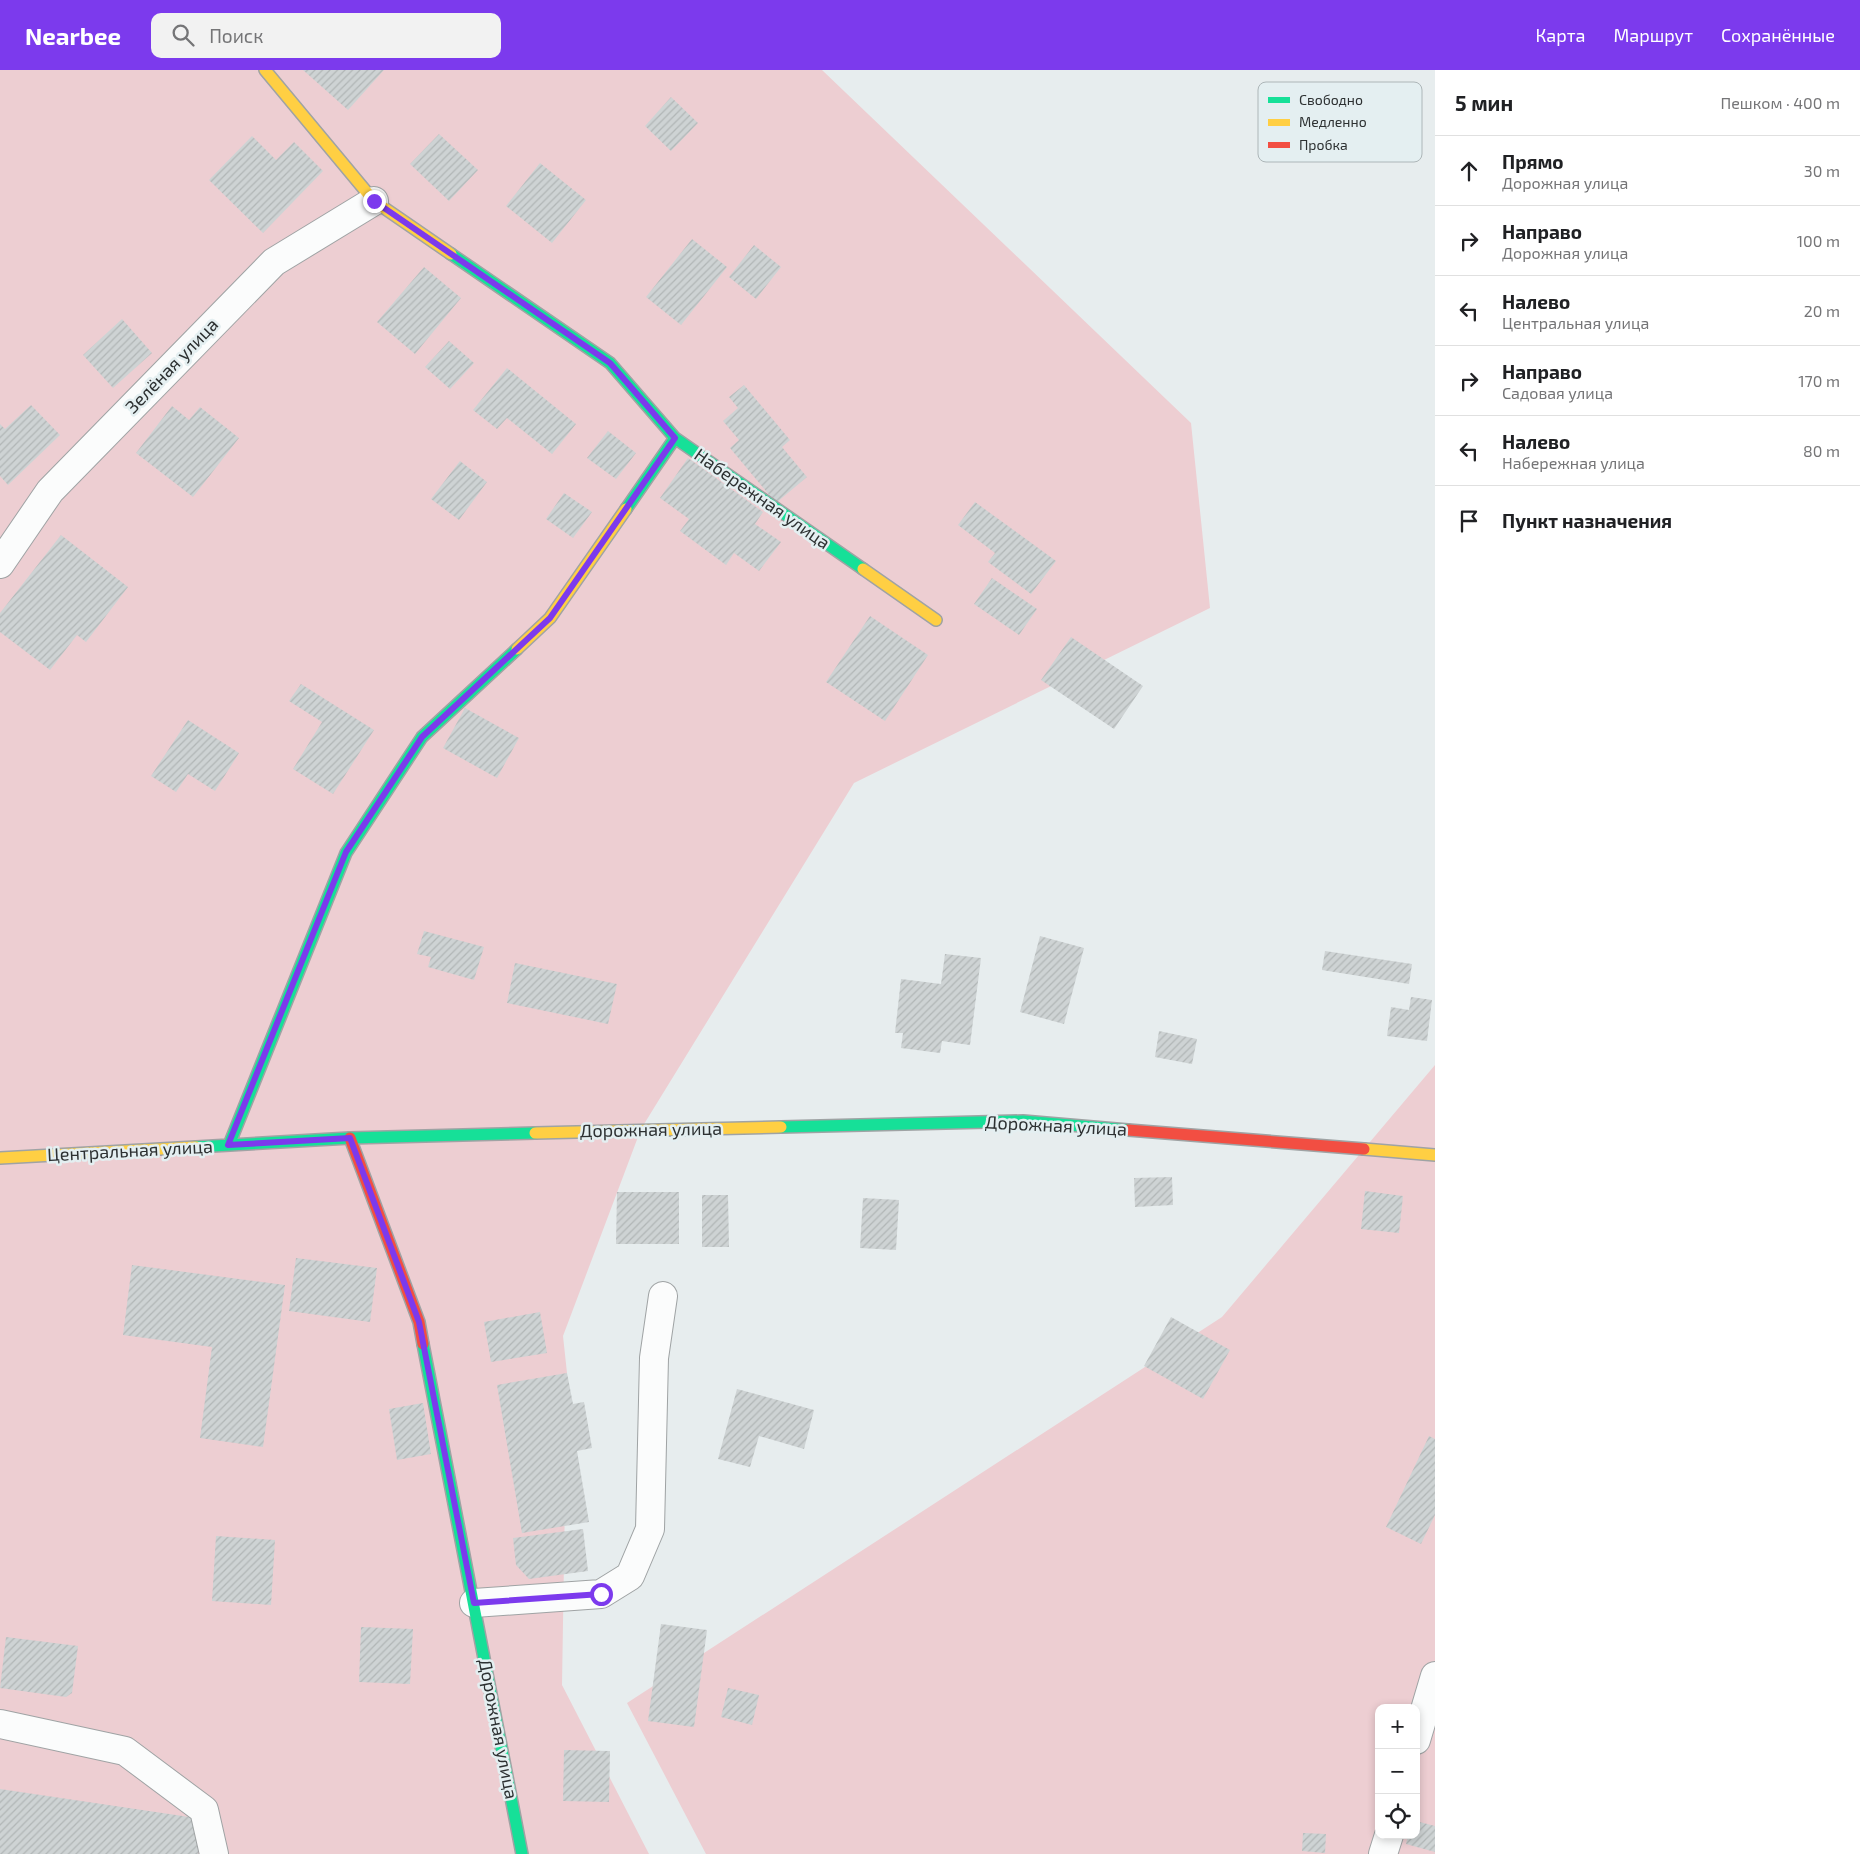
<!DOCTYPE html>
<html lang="ru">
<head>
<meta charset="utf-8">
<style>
  :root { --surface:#fff; --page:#f2f2f2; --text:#202124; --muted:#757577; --line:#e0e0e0; --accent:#7c3aed }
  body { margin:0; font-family:"Exo 2",sans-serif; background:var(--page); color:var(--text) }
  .controls { position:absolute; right:15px; bottom:15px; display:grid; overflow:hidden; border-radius:10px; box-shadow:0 2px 8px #0003 }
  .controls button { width:45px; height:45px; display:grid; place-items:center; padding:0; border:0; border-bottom:1px solid var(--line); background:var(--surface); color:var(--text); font:25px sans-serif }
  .stop { position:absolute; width:15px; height:15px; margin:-11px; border:4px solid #7c3aed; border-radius:50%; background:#fff }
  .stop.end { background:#7c3aed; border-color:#fff; box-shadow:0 1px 5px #0008 }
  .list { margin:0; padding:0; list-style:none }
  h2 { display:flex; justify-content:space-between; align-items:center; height:65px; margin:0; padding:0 20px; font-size:21px }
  h2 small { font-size:16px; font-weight:400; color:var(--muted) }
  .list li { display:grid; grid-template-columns:32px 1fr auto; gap:15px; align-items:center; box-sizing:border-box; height:70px; padding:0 20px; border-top:1px solid var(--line) }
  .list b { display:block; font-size:19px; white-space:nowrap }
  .list p { margin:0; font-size:16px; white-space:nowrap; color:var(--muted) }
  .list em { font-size:16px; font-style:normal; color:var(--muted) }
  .icon { flex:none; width:28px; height:28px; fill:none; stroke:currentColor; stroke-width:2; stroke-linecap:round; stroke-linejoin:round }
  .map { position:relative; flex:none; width:1435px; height:1784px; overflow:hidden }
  header { display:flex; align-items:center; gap:30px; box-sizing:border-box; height:70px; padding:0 25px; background:var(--accent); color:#fff }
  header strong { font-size:24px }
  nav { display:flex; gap:28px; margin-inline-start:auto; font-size:18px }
  .search { width:350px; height:45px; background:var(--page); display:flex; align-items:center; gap:12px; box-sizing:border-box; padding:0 18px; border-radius:10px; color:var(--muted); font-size:19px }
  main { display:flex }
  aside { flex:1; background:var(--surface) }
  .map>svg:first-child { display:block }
  .garden { fill:#edced2; fill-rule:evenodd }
  .building { fill:url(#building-hatch) }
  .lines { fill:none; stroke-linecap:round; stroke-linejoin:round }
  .street-casing { stroke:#9fa3a4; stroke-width:30 }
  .fast-casing { stroke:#9fa3a4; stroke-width:14 }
  .slow-casing { stroke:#9fa3a4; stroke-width:14 }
  .jam-casing { stroke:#9fa3a4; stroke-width:14 }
  .street { stroke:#fbfcfc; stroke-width:28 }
  .fast { stroke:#16e098; stroke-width:11 }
  .slow { stroke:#ffcf43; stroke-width:11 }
  .jam { stroke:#f24e42; stroke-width:11 }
  .route { stroke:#7c3aed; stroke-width:6 }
  .labels { text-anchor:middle; stroke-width:5; stroke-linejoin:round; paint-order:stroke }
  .street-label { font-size:18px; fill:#2d3132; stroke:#e4eff1 }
  .key { fill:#e4eff1; stroke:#adb6b8; stroke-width:1 }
  .key-label { font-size:14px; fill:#2d3132 }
</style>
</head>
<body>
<header>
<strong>Nearbee</strong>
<div class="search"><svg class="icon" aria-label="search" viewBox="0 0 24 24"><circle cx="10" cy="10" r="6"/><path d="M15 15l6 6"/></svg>Поиск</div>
<nav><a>Карта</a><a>Маршрут</a><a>Сохранённые</a></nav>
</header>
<main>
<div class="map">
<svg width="1435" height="1784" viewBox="0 0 1435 1784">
  <defs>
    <pattern id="building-hatch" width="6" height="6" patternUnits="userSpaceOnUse" patternTransform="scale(1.25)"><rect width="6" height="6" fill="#ced3d4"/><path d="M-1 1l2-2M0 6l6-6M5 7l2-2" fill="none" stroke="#b1b6b6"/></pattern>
  </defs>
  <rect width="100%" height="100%" fill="#e7edee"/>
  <!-- garden -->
  <path class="garden" d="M0,0H822L1191,353L1210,538L854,713L641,1059L563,1266L567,1303L562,1615L649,1784H0Z
    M1435,995V1784H706L627,1633L1222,1247ZM1379,1638H1416V1765H1379Z"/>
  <!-- building -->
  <path class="building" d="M303,0H384L348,40Z
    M671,27L698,53L671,81L645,56Z
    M439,64L478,100L449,131L410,94Z
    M252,66L276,90L294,72L323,101L263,163L209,110Z
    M540,93L586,130L552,173L506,136Z
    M692,169L727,197L681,255L646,227Z
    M754,175L781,197L756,229L729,207Z
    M424,197L461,228L415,284L377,252Z
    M122,249L152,283L113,318L83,285Z
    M449,271L474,293L450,319L425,297Z
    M507,298L576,354L552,384L507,348L497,359L473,340Z
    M744,315L790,370L782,377L807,407L776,433L730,378L739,370L723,351L738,338L729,327Z
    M31,335L60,365L8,415L0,406V354L5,359Z
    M172,336L189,350L200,337L239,368L193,427L136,383Z
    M608,361L636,383L616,409L587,388Z
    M688,388L763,442L755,454L781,472L759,501L734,483L726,495L680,461L689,449L660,428Z
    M460,391L487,412L459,450L431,429Z
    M564,423L592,442L573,468L546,449Z
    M975,432L1056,491L1031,524L988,492L995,483L958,455Z
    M61,465L128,517L86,572L77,565L50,600L0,562V543Z
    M992,508L1037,539L1019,565L974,534Z
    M870,546L928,585L885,651L826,612Z
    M1071,567L1143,616L1114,659L1041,610Z
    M301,614L374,660L333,724L293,699L322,652L289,631Z
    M465,638L519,668L497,708L443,678Z
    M188,650L239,683L215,721L188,704L176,722L151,706Z
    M424,861L484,877L474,910L428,897L431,887L417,884Z
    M1040,866L1084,878L1064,954L1020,942Z
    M1325,881L1412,894L1409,914L1322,900Z
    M945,884L981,888L970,975L942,971L940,983L901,978L903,963H895L901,909L941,914Z
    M515,893L617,914L608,954L507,933Z
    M1411,927L1432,930L1427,971L1387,966L1391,937L1409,940Z
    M1159,961L1197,969L1192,994L1155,987Z
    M1172,1107L1173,1135L1135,1137L1134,1108Z
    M1365,1121L1403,1126L1399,1163L1361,1159Z
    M617,1122H679V1174H616Z
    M702,1125H728L729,1177H702Z
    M863,1128L899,1130L896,1180L860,1178Z
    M296,1188L377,1198L370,1252L289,1241Z
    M132,1195L285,1215L263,1377L200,1368L212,1277L123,1265Z
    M540,1242L547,1283L491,1292L484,1252Z
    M1171,1247L1230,1280L1203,1329L1144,1296Z
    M567,1303L573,1334L584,1332L592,1378L577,1381L589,1452L522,1463L497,1315Z
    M737,1319L814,1340L804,1379L759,1366L750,1397L718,1389Z
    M423,1333L431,1384L397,1390L389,1339Z
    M1429,1366L1435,1369V1445L1421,1474L1386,1457Z
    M583,1459L588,1501L529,1509L516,1495L513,1468Z
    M216,1466L275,1470L271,1535L212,1531Z
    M661,1554L707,1560L694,1657L648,1651Z
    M361,1557L413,1559L410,1614L359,1612Z
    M6,1567L78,1576L72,1623L66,1627L0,1618Z
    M728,1618L759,1625L752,1655L721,1647Z
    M564,1680L610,1681L609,1732L563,1731Z
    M0,1719L203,1749L198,1784H0Z
    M1416,1751L1435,1756V1782L1406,1774L1408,1765H1416Z
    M1303,1763L1326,1764L1325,1783L1302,1781Z"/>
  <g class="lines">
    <defs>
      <path id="street" d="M0,494L50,421L274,192L374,131
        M474,1533L601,1524L630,1506L650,1459L654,1288L663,1226
        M0,1654L125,1681L204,1740L214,1784
        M1416,1670L1435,1606
        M1383,1784L1389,1765"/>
      <path id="fast" d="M451,184L610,293L675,368L863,499
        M626,439L675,368
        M781,1057L1023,1051L1128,1060
        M229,1075L346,783L422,667L517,579
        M196,1077L350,1068L535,1063
        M423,1274L522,1784"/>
      <path id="slow" d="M265,0L374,131L451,184
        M863,499L936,550
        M517,579L550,548L626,439
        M535,1063L781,1057
        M1364,1079L1435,1085
        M0,1088L196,1077"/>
      <path id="jam" d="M1128,1060L1364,1079
        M350,1068L419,1252L423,1274"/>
    </defs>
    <!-- street casing -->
    <use href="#street" class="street-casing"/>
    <!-- fast casing -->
    <use href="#fast" class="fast-casing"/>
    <!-- slow casing -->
    <use href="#slow" class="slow-casing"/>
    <!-- jam casing -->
    <use href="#jam" class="jam-casing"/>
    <!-- street -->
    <use href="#street" class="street"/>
    <!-- fast -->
    <use href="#fast" class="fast"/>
    <!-- slow -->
    <use href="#slow" class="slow"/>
    <!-- jam -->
    <use href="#jam" class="jam"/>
  </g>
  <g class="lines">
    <!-- route -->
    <path class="route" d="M374,131L610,293L675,368L550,548L422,667L346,782L228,1075L350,1068L419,1252L474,1533L601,1524"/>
  </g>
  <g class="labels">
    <!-- street labels -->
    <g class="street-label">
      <text transform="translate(172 296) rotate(-46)" y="6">Зелёная улица</text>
      <text transform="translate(762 429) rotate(35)" y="6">Набережная улица</text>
      <text transform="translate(1056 1056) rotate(3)" y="6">Дорожная улица</text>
      <text transform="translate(651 1060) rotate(-1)" y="6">Дорожная улица</text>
      <text transform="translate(130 1081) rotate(-3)" y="6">Центральная улица</text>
      <text transform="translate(498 1659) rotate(79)" y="6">Дорожная улица</text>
    </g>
  </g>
  <!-- legend -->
  <rect x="1258" y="12" width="164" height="80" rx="8" class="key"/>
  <rect x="1268" y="27" width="22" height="6" fill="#16e098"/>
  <rect x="1268" y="49" width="22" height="7" fill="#ffcf43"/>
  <rect x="1268" y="72" width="22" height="6" fill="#f24e42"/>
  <g class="key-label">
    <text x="1299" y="35">Свободно</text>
    <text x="1299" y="57">Медленно</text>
    <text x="1299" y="80">Пробка</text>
  </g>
</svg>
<div class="controls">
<button>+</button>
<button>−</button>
<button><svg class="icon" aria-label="locate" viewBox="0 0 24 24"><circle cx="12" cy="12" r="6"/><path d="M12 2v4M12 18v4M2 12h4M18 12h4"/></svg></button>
</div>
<div class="stop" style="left:601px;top:1524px"></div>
<div class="stop end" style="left:374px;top:131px"></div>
</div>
<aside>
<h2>5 мин<small>Пешком · 400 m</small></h2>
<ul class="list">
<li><svg class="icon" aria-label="ahead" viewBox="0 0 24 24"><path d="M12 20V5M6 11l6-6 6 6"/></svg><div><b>Прямо</b><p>Дорожная улица</p></div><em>30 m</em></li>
<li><svg class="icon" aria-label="right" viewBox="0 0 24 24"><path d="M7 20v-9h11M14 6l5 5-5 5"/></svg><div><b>Направо</b><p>Дорожная улица</p></div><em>100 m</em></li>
<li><svg class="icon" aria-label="left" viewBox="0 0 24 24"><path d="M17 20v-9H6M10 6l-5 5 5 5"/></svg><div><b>Налево</b><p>Центральная улица</p></div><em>20 m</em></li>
<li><svg class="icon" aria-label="right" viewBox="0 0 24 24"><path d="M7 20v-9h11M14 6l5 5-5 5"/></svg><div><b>Направо</b><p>Садовая улица</p></div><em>170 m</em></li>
<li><svg class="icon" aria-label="left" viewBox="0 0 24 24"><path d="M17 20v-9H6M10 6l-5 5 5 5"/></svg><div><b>Налево</b><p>Набережная улица</p></div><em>80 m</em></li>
<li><svg class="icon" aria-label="arrive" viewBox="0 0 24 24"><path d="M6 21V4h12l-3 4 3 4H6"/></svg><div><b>Пункт назначения</b></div></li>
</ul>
</aside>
</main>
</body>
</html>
